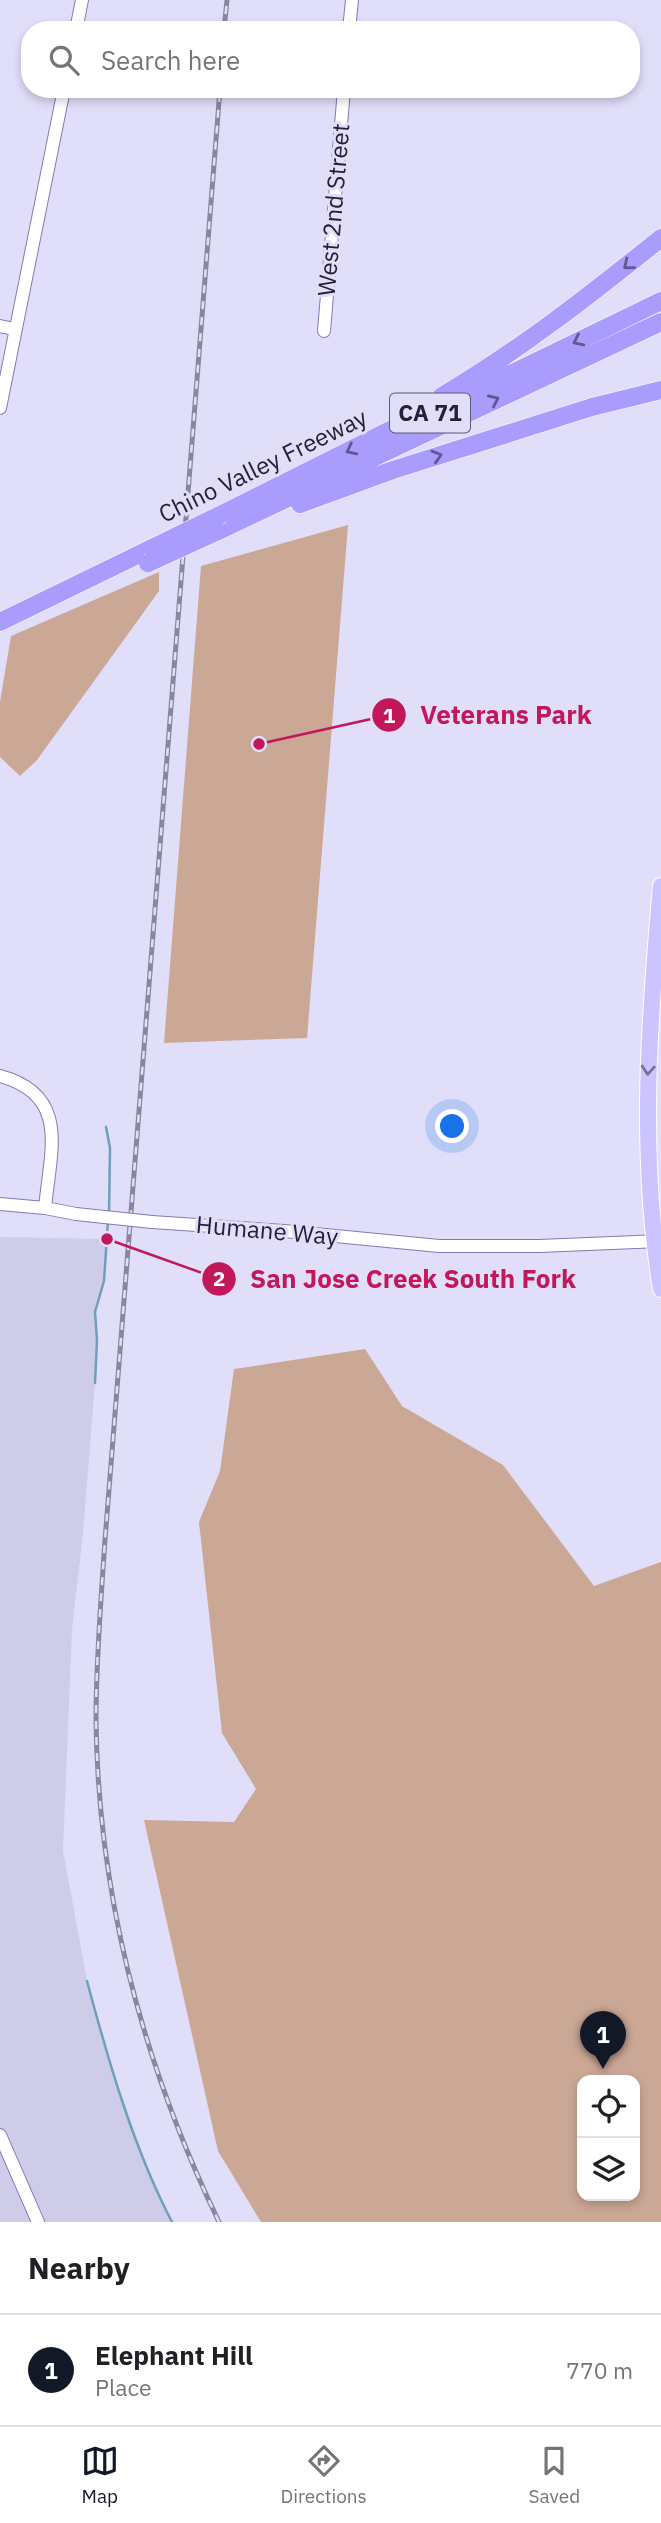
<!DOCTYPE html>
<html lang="en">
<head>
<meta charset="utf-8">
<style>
  :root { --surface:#fff; --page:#f2f2f2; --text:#202124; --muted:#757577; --line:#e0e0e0; --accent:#111827 }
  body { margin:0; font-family:"IBM Plex Sans",sans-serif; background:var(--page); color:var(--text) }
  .controls { position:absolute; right:21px; bottom:21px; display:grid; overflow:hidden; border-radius:14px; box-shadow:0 4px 10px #0003 }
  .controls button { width:63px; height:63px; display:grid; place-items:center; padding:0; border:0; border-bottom:2px solid var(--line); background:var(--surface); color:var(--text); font:35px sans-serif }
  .you { position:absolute; left:453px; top:1127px; width:24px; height:24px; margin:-18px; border:5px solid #fff; border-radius:50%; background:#1a73e8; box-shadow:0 0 0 10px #1a73e833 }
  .badge { display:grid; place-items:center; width:46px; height:46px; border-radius:50%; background:var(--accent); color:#fff; font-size:23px; font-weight:700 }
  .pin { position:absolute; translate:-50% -58px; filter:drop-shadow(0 2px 4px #0008) }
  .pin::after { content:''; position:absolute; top:37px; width:24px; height:21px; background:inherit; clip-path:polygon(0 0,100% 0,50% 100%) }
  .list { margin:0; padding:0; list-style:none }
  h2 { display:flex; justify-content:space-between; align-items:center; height:91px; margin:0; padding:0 28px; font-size:30px }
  h2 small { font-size:23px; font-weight:400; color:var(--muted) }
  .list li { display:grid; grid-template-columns:46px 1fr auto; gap:21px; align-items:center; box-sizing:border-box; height:112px; padding:0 28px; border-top:2px solid var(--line) }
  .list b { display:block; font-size:26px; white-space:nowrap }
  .list p { margin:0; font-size:23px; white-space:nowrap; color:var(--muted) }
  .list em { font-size:23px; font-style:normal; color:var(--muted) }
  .icon { flex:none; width:38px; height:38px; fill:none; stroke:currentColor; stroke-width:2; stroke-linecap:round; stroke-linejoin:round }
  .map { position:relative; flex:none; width:661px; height:2222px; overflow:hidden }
  .search { position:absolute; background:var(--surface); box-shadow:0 4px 10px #0003; left:21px; right:21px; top:21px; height:77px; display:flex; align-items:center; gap:18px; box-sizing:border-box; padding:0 24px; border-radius:28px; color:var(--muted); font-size:26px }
  .sheet { height:203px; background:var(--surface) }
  nav { display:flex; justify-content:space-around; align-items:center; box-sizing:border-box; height:98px; border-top:2px solid var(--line); background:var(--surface); font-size:19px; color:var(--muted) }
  nav a { display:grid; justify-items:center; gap:4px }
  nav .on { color:var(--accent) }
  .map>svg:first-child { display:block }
  .built { fill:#cecce9 }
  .green { fill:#cba795; fill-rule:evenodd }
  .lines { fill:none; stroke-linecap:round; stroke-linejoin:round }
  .stream { stroke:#709fbc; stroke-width:2.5 }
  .minor-casing { stroke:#827ab6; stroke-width:14 }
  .major-casing { stroke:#fff; stroke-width:18 }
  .highway-casing { stroke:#fff; stroke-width:19 }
  .minor { stroke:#fff; stroke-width:12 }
  .major { stroke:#ccc4fe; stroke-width:16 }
  .highway { stroke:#aa9cfd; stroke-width:18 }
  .rail-casing { stroke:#8987a0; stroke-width:5 }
  .rail { stroke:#e0def9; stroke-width:2.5; stroke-dasharray:8; stroke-linecap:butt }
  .minor-bridge-casing { stroke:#827ab6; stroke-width:14; stroke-linecap:butt }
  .highway-bridge-casing { stroke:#fff; stroke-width:19; stroke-linecap:butt }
  .minor-bridge { stroke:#fff; stroke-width:12 }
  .highway-bridge { stroke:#aa9cfd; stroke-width:18 }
  .oneway { stroke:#605891 }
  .oneway2 { stroke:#78729b }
  .labels { text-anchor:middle; stroke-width:6; stroke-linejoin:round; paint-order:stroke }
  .shield { fill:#e0def9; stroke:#5c5972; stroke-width:2 }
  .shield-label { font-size:23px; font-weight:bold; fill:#232038 }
  .street-label { font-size:24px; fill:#232038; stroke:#e0def9 }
  .leader { fill:none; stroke:#c2185b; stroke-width:2.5 }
  .callout-dot { fill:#c2185b; stroke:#e0def9; stroke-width:2.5 }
  .mark-label { font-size:21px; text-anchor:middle; font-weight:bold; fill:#fff }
  .callout-label { font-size:26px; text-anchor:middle; font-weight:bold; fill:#c2185b; stroke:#e0def9; stroke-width:6; stroke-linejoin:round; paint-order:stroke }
</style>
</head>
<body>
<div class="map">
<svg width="661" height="2222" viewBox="0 0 661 2222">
  <rect width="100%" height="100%" fill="#e0def9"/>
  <!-- built -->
  <path class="built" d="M0,1237L107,1239L104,1281L95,1312L97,1340L95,1383L83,1533L72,1629L63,1851L87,1981L105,2049L156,2191L172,2222H0Z"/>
  <!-- green -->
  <path class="green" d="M348,525L307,1038L164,1043L201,566Z
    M159,572V591L37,760L20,776L0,757V702L11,636Z
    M365,1349L402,1406L503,1465L594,1586L661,1562V2222H261L218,2151L144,1820L234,1822L256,1789L222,1733L199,1522L220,1471L234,1369ZM635,2080V2196H582V2080Z"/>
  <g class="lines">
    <!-- stream -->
    <path class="stream" d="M106,1127L110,1148L109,1214
      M95,1383L97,1340L95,1312L104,1281L108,1221
      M87,1981C109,2063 133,2147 172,2222"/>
    <defs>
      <path id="minor" d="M76,30L82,0
        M349,30L352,0
        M0,326L14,329
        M324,331L344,89
        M0,408L64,89
        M0,1076C71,1095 50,1152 45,1208
        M0,1204L45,1208L76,1214
        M152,1222L284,1231L439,1246H539L661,1241
        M0,2135L38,2222"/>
      <path id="major" d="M661,886C649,1021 639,1154 661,1289"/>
      <path id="highway" d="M442,396C520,350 590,295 661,238
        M300,504L393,470L592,407L661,390
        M222,514L386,432L432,412L661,301
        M218,531L661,322
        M0,622L152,548"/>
    </defs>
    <!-- minor casing -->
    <use href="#minor" class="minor-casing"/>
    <!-- major casing -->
    <use href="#major" class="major-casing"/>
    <!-- highway casing -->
    <use href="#highway" class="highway-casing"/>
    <!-- minor -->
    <use href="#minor" class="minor"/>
    <!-- major -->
    <use href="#major" class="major"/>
    <!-- highway -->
    <use href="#highway" class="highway"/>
    <defs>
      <path id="rail" d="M224,30L227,0
        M219,2222C143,2064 98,1896 96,1720C96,1660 101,1600 105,1540L220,89"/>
    </defs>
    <!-- rail casing -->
    <use href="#rail" class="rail-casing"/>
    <!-- rail -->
    <use href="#rail" class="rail"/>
    <defs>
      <path id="minor-bridge" d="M76,1214L152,1222"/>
      <path id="highway-bridge" d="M152,548L222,514
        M148,563L218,531"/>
    </defs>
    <!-- minor-bridge casing -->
    <use href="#minor-bridge" class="minor-bridge-casing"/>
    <!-- highway-bridge casing -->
    <use href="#highway-bridge" class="highway-bridge-casing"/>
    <!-- minor-bridge -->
    <use href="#minor-bridge" class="minor-bridge"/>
    <!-- highway-bridge -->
    <use href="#highway-bridge" class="highway-bridge"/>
  </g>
  <!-- one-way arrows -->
  <defs><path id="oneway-chevron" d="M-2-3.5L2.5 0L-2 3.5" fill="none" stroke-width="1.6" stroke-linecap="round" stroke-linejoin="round" transform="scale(1.75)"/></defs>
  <g class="oneway">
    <use href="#oneway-chevron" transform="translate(628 265) rotate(141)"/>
    <use href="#oneway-chevron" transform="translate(578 341) rotate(154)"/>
    <use href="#oneway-chevron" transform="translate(494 400) rotate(-25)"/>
    <use href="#oneway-chevron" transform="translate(351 450) rotate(153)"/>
    <use href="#oneway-chevron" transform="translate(437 456) rotate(-17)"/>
  </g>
  <use class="oneway2" href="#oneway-chevron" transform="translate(648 1070) rotate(94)"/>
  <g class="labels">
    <!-- shield labels -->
    <rect class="shield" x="390" y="393.5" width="80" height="39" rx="5"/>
    <g class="shield-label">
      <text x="430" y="421">CA 71</text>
    </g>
    <!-- street labels -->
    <g class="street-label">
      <text transform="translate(334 210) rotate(-85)" y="8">West 2nd Street</text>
      <text transform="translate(263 466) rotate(-26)" y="8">Chino Valley Freeway</text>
      <text transform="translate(267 1231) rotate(5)" y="8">Humane Way</text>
    </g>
  </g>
  <!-- callouts -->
  <path class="leader" d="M259 744L389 715M107 1239L219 1279"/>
  <g class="callout-dot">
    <circle cx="259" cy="744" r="7"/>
    <circle cx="107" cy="1239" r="7"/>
    <circle cx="389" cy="715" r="18"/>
    <circle cx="219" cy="1279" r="18"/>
  </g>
  <g class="mark-label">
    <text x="389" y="723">1</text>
    <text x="219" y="1286">2</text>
  </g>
  <g class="callout-label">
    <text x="506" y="724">Veterans Park</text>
    <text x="413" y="1288">San Jose Creek South Fork</text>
  </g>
</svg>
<div class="controls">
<button><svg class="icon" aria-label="locate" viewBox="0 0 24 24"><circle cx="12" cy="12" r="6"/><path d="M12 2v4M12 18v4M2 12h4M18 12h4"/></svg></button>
<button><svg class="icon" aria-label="layers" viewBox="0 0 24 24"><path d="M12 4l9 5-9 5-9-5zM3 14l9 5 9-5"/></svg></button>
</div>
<div class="you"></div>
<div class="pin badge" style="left:603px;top:2069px">1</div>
<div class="search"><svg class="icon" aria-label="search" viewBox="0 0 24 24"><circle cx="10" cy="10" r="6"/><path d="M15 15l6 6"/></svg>Search here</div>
</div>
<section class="sheet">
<h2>Nearby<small></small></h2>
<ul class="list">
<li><span class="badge">1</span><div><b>Elephant Hill</b><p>Place</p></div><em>770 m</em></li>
</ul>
</section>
<nav>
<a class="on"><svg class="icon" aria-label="map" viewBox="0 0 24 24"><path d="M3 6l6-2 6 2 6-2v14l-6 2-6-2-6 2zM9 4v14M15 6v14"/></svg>Map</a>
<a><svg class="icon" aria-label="directions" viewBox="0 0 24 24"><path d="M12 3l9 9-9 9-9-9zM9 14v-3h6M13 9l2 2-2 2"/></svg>Directions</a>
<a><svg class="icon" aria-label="saved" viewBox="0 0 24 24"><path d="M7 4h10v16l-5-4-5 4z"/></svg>Saved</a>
</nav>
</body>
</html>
